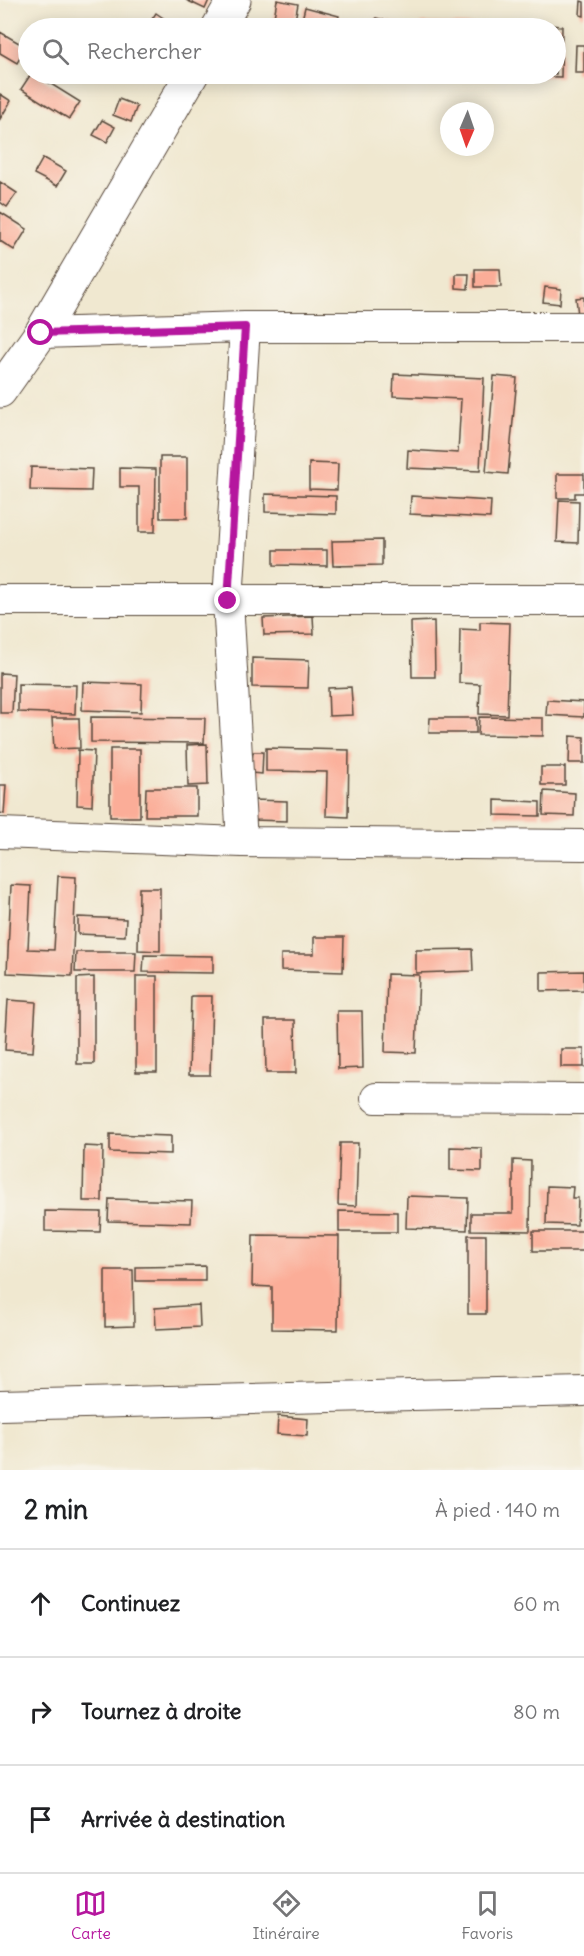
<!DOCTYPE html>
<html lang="fr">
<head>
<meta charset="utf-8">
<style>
  :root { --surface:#fff; --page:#f6f6f6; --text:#202124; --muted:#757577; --line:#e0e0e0; --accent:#b5179e }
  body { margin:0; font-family:Delius,sans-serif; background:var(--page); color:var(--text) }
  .compass { position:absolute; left:440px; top:102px; width:54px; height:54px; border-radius:50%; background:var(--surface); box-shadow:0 3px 15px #0003; rotate:182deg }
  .stop { position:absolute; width:18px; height:18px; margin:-14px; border:4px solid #b5179e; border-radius:50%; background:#fff }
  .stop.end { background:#b5179e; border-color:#fff; box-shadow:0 2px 6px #0008 }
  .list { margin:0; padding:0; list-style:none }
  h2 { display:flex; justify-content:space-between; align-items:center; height:78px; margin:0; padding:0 24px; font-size:26px }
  h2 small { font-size:20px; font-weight:400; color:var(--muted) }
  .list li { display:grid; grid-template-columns:39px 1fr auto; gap:18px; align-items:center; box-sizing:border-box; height:108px; padding:0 24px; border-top:2px solid var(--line) }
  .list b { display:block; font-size:22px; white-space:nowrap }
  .list em { font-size:20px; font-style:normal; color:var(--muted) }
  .icon { flex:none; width:33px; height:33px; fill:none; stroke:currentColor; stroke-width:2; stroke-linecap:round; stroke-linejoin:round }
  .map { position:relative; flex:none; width:584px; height:1470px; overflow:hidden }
  .search { position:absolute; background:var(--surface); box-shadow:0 3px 15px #0003; left:18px; right:18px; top:18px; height:66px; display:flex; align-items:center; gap:15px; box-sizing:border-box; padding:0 21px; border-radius:33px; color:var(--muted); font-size:22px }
  .sheet { height:402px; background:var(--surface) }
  nav { display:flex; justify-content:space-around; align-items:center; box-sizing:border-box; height:84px; border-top:2px solid var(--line); background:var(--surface); font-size:16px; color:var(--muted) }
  nav a { display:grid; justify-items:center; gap:3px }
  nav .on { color:var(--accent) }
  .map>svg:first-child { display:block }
  .building { fill:#fbad98 }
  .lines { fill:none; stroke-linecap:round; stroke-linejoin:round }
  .minor-casing { stroke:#564639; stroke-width:32 }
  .major-casing { stroke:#564639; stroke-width:35 }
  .minor { stroke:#fff; stroke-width:30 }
  .major { stroke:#fff; stroke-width:33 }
  .route { stroke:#b5179e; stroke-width:8 }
</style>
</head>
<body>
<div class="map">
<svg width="584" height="1470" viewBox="0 0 584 1470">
  <rect width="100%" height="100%" fill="#f7f3e8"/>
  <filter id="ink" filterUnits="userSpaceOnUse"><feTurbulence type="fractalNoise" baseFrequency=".0167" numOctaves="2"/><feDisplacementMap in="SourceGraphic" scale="12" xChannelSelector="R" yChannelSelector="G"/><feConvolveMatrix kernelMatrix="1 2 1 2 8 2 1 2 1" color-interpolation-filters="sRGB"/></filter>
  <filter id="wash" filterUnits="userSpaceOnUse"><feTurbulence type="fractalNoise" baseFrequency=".008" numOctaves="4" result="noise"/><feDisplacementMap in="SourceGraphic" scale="24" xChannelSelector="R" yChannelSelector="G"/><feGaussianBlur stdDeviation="1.35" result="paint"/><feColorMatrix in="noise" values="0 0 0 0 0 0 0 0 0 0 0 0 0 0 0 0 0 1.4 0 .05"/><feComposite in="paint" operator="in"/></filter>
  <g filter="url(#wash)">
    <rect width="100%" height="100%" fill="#f0e8d0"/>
    <g id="blocks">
      <!-- building -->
      <path class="building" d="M186,0H209L205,9Z
        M277,0L298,4L294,26L273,23Z
        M581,1L584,2V16L580,15Z
        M305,7L339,16L336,28H319L301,24Z
        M156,13L175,26L174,28H146Z
        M376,18L406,25L405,28H374Z
        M421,23L481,25V28H421Z
        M488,23H501V28H488Z
        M548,25L562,26L561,77L495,75V74H556V28H548Z
        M0,32L26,47L17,63L0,53Z
        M576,45H584V73H575Z
        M31,74H35L80,102L69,119L21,89Z
        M352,74H407V79L351,77Z
        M424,74H481V80L424,78Z
        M0,94L11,101L0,119Z
        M119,99L137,106L131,122L113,115Z
        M102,120L115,127L107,142L93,135Z
        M43,158L66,171L57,186L34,174Z
        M0,182L17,193L7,207L0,202Z
        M0,212L27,229L14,250L0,241Z
        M475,269H500L501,287H475Z
        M456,274H469L468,289L456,288Z
        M545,287L561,289L560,304L543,302Z
        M584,297V314L578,315L576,298Z
        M394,374L484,378L480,471L407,468L408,450L458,453L461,399L393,396Z
        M494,376L517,378L508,474L486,472Z
        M160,457H187V518H160Z
        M309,463L338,464L337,490L309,489Z
        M31,467L92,469L91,491L30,490Z
        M120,468L156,469L155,532H139V487H120Z
        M557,474H584V493H575V498H557Z
        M265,494L336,496V514L265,512Z
        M411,496L491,501L490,518L410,514Z
        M559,500L579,501L578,543L557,542Z
        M382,540V565L333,566L332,541Z
        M274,550H327V566L274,565Z
        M313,616L314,634L264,635L263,618Z
        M434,621L435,677H412L411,622Z
        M480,622L510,623L507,715L479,714L480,684L459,683L460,629L480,630Z
        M252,658L309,660L308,688L252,687Z
        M0,673L14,674L12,713H0Z
        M83,682L142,684L141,712L82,710Z
        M18,684L76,685L75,714L18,712Z
        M351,687L353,715L329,716L328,688Z
        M547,700L584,702V717L546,715Z
        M91,717L205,718L204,743L91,742Z
        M479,717L543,718V736L478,735Z
        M52,718H79L80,748L54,749Z
        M430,718H476V733H429Z
        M570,736L584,737V763H569Z
        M207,744L208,785L188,786L187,745Z
        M266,748L349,750L348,817L326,816L327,772L266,771Z
        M110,749H140V817H110Z
        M78,750L94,751L92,806L77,805Z
        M253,752H263L262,774L251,773Z
        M541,767H565V785H541Z
        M0,785H6L4,814L0,813Z
        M146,788H197V816H145Z
        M544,791L575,793L574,816L543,815Z
        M252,800L287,801V821L252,820Z
        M495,800L540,802V816L495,815Z
        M58,876L76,877L72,976L7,973L11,885L31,886L28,949L54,950Z
        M139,888H160V951L138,950Z
        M78,917L126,919L125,936L78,934Z
        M314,937H344L343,972L281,970V954H314Z
        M472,949L473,971L416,973V950Z
        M76,952H136L135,972H75Z
        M144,955L213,956V973L143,972Z
        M584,971V990L541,991V972Z
        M387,974L419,975L416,1053L385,1052Z
        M136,976H157V1072H136Z
        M94,977V1064H77V978Z
        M191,996H212L210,1075H189Z
        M8,1000L36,1002L33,1052L5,1050Z
        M337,1011H362L363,1068L338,1069Z
        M265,1020H295L296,1073H266Z
        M561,1049H584V1067H561Z
        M110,1134L171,1136V1154L110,1152Z
        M340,1143H358L356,1206L338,1205Z
        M84,1146L103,1147L102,1201H83Z
        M450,1147L482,1148V1171L450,1170Z
        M513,1160L531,1161L530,1231L471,1230V1213H513Z
        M547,1186L573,1187L572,1198H578L577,1225L546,1224Z
        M407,1196L468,1198L467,1230L406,1228Z
        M109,1199L192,1201L191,1223L108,1221Z
        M45,1211L101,1212L100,1232L45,1231Z
        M339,1211L397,1212V1232H339Z
        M533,1231H584V1251H533Z
        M253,1235L339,1236L338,1330L272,1329V1287L252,1286Z
        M468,1235H486V1314H468Z
        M205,1266V1281H136V1267Z
        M105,1270H133L134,1326L105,1327Z
        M199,1305L200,1327L156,1329L155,1308Z
        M278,1416L308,1419L307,1436L277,1434Z"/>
    </g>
  </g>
  <g filter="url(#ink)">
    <use href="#blocks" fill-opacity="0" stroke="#564639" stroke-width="1.5"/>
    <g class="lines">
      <defs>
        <path id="minor" d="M41,333L245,327H584
          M0,600H584
          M0,833L242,842L584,845
          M242,842L228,601L245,327
          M376,1098L584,1099
          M0,1405L584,1391"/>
        <path id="major" d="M218,28L234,0
          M0,391L41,333L192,74"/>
      </defs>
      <!-- minor casing -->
      <use href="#minor" class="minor-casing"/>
      <!-- major casing -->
      <use href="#major" class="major-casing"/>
      <!-- minor -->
      <use href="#minor" class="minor"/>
      <!-- major -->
      <use href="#major" class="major"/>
    </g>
  </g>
  <g class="lines" filter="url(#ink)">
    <!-- route -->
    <path class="route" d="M41,333L245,327L228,601"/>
  </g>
</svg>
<svg class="compass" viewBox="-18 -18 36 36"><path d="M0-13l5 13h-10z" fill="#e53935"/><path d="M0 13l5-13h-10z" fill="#757577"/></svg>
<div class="stop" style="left:41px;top:333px"></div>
<div class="stop end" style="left:228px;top:601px"></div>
<div class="search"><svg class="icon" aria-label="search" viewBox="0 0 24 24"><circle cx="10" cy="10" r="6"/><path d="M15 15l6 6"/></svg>Rechercher</div>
</div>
<section class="sheet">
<h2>2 min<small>À pied · 140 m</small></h2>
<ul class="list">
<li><svg class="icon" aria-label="ahead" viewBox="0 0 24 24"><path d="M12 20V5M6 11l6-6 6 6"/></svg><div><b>Continuez</b></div><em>60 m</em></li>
<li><svg class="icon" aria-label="right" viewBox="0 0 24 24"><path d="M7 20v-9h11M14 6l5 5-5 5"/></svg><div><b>Tournez à droite</b></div><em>80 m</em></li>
<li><svg class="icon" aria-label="arrive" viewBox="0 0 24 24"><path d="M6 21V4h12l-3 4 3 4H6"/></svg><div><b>Arrivée à destination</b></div></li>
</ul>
</section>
<nav>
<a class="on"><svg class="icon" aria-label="map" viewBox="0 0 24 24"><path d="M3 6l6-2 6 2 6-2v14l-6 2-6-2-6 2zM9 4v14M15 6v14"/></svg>Carte</a>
<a><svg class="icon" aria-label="directions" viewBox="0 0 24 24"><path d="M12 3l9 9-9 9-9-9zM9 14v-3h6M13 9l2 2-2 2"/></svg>Itinéraire</a>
<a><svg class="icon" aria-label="saved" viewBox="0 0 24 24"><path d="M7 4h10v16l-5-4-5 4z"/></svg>Favoris</a>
</nav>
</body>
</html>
